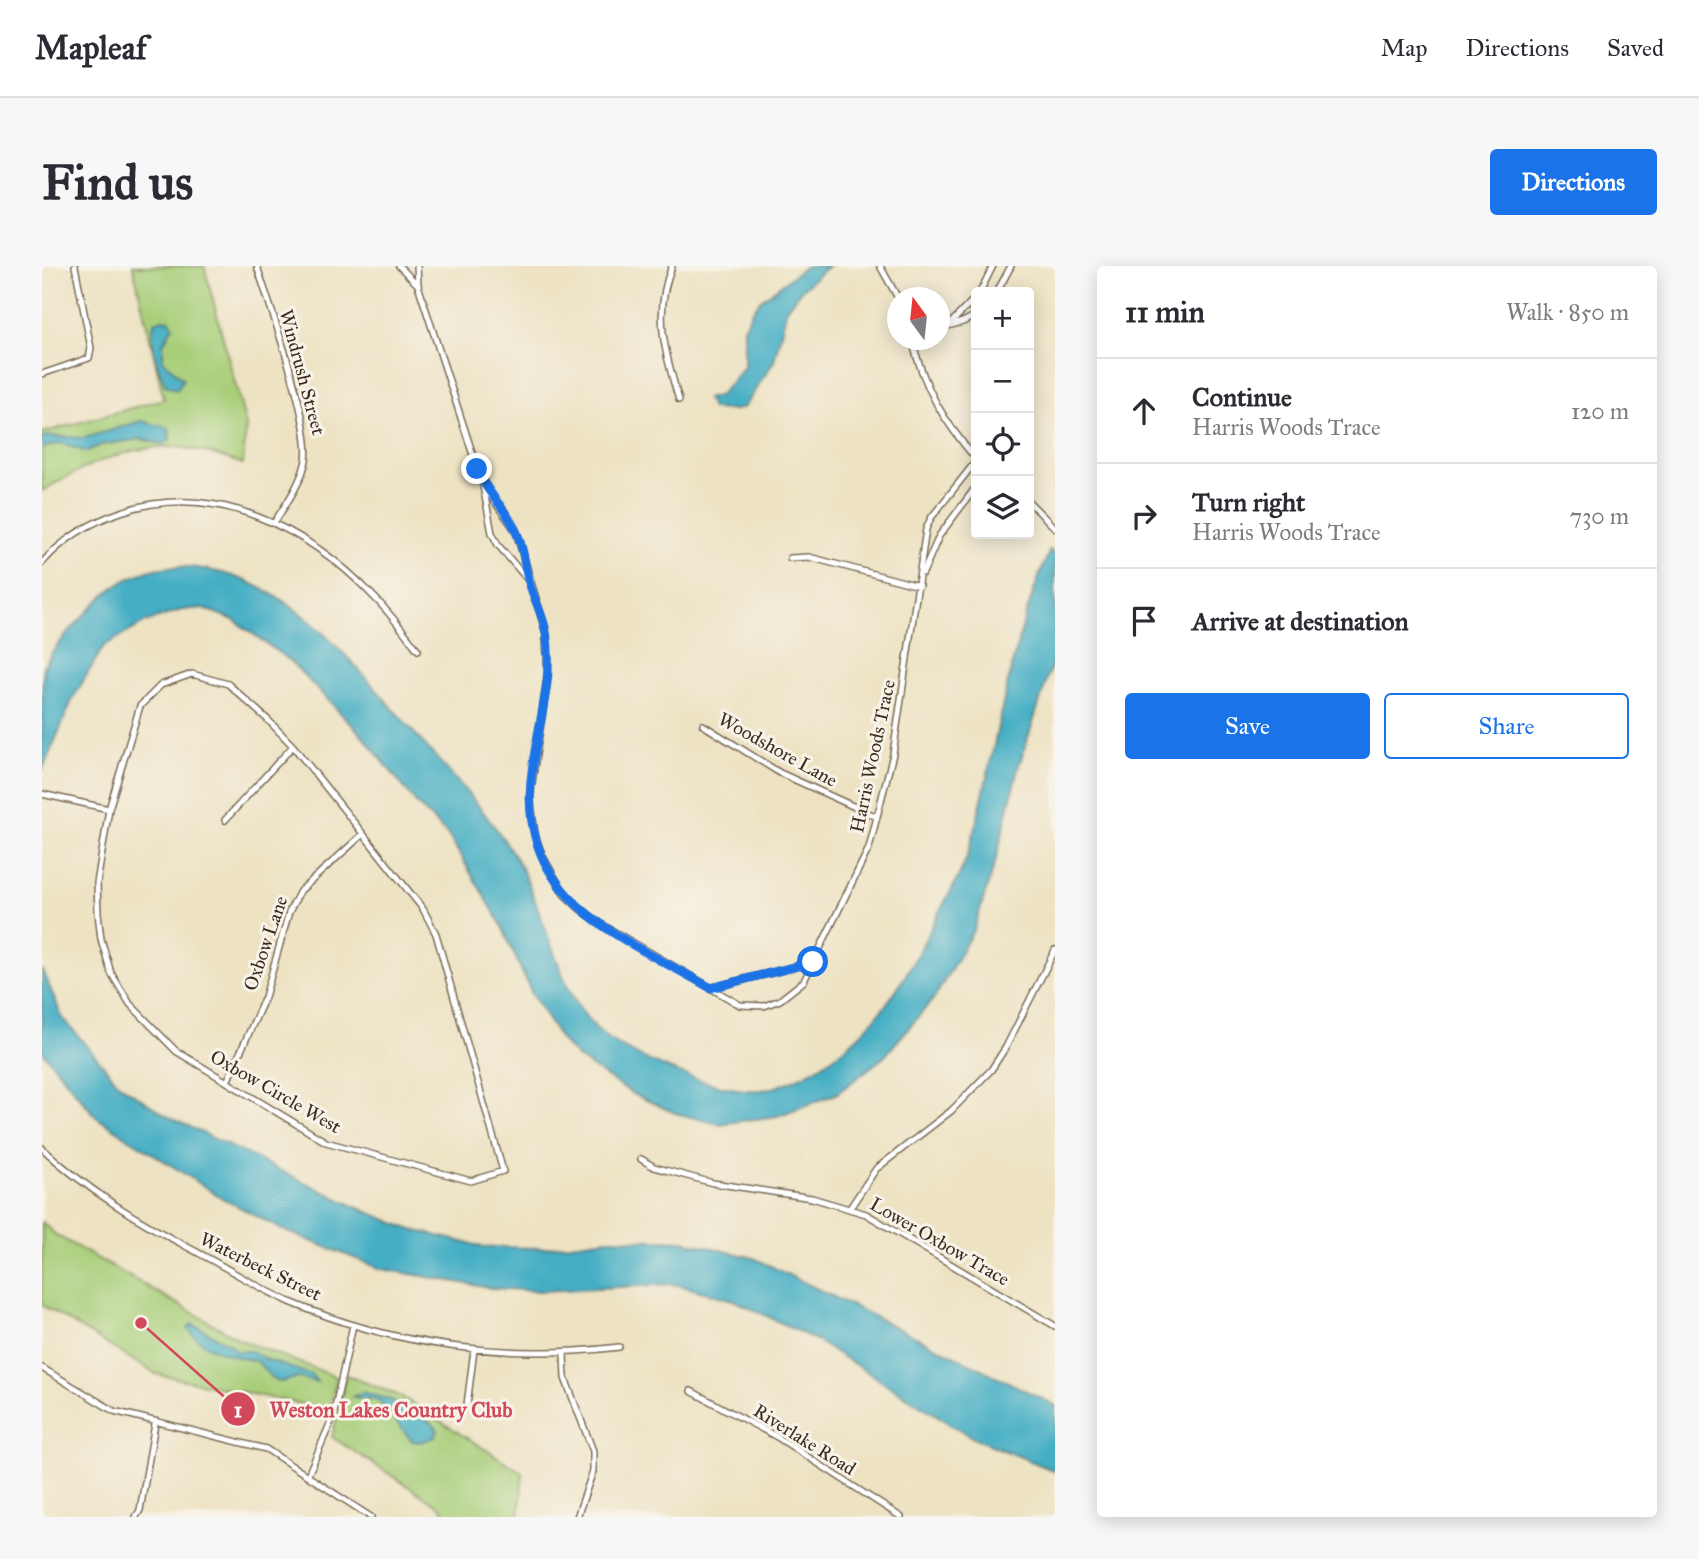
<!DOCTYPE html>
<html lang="en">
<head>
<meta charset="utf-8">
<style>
  :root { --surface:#fff; --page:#f7f7f7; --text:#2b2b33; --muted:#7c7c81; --line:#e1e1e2; --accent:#1a73e8 }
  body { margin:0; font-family:"IM FELL Great Primer",serif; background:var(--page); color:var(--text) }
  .controls { position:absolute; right:21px; top:21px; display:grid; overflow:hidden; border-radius:7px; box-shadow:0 4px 18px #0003 }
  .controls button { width:63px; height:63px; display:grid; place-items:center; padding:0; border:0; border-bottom:2px solid var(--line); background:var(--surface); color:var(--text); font:35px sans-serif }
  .compass { position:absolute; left:845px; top:21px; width:63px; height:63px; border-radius:50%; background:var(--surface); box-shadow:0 4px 18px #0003; rotate:345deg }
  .stop { position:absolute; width:21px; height:21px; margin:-16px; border:5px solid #1a73e8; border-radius:50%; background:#fff }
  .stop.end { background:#1a73e8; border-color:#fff; box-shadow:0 2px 7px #0008 }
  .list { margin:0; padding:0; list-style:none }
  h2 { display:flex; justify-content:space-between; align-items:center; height:91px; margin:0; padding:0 28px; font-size:30px }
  h2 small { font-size:23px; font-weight:400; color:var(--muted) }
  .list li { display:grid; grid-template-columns:46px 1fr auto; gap:21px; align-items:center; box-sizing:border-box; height:105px; padding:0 28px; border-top:2px solid var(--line) }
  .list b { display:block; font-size:26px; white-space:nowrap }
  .list p { margin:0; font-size:23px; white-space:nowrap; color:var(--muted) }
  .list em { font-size:23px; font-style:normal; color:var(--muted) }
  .actions { display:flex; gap:14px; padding:21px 28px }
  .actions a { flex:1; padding:16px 0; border:2px solid var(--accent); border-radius:7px; text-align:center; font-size:24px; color:var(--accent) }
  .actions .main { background:var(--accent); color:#fff }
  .icon { flex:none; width:38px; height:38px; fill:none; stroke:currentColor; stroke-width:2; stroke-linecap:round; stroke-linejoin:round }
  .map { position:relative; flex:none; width:1013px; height:1251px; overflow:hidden; border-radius:7px }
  header { display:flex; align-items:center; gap:42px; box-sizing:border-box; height:98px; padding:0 35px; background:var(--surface); border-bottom:2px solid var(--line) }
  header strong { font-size:33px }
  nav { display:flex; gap:38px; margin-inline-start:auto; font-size:24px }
  .intro { display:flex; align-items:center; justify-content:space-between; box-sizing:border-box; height:168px; padding:0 42px }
  h1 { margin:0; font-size:49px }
  .button { padding:18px 32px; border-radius:7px; background:var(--accent); color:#fff; font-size:24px; font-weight:700 }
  main { display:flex; gap:42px; padding:0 42px }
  aside { flex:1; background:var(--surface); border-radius:7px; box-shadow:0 4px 18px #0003 }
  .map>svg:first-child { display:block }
  .green { fill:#a7ce78; stroke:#717c4b; stroke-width:2 }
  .water { fill:#45aec4; stroke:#406c71; stroke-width:2 }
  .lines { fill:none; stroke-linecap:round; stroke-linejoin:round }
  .street-casing { stroke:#796a57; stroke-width:8 }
  .street { stroke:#fff; stroke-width:5 }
  .route { stroke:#1a73e8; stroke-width:9 }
  .labels { text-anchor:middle; stroke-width:6; stroke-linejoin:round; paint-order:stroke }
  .street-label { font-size:19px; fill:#3b2a1e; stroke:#f7f3e8 }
  .leader { fill:none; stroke:#d1495b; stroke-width:2.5 }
  .callout-dot { fill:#d1495b; stroke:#f7f3e8; stroke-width:2.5 }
  .mark-label { font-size:21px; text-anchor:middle; font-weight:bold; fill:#fff }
  .callout-label { font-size:21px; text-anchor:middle; font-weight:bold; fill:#d1495b; stroke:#f7f3e8; stroke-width:6; stroke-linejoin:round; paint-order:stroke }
</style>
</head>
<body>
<header>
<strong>Mapleaf</strong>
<nav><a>Map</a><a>Directions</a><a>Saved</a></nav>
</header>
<div class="intro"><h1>Find us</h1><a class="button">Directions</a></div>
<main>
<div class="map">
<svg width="1013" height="1251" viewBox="0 0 1013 1251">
  <rect width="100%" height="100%" fill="#f7f3e8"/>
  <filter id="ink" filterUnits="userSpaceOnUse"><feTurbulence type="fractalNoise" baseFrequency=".0143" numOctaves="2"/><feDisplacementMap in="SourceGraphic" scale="14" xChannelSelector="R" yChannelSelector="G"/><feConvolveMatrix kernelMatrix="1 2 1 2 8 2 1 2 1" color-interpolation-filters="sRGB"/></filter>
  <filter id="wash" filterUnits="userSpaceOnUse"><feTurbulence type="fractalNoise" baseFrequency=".00686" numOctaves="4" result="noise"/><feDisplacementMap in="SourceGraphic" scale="28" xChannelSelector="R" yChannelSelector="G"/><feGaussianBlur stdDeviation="1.57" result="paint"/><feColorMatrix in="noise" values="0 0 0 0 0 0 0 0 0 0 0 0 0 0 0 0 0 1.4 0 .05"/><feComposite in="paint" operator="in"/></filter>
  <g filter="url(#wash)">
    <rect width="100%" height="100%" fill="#ede2c2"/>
    <!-- green -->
    <path class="green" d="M91,0H162L204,159L201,198C185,193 170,187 154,184C98,172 46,198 0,225V167L122,133Z
      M0,956L14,969L201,1075L295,1111L287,1144L114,1108L0,1039Z
      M304,1109L358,1130L481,1207L477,1251H404L400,1242L290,1171Z"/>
    <!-- water -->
    <path class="water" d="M764,0H786L759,24L745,42L732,95L702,141L693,144L670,143L665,133L678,129L702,101V62L710,45L719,34Z
      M121,53L128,54L131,60L121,78V94L141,113L135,124L123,119C115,99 107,78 112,56Z
      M99,155L127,162L128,174L121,178L98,173L59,179L44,186L19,177L0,182V171L6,170L42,172Z
      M1008,284L1013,290V389L976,502L955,590L932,663L893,731L842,791L794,828L735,850L677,858L633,847L591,828L536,792L518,773L490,728L458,656L406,569L375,538L320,469L248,395L192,354L161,342L140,344L104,356L62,380L31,432L0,505C0,485 0,414 2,400C14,378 35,357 52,339C76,313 110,298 146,301C247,309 304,391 367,461C405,505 448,547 477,598C504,647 517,736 563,770C594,793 680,828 719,824C733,823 747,816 760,810C833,773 863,714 898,645C909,624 922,604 928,581C956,481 965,381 1008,284Z
      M0,703L20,751L77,818L125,850L314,941L367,963L442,981L500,982L565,973L641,975L712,992L1013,1139V1205L930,1171L770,1072L692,1034L633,1018L498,1025L449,1022L340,1003L241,964L180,932L54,851L0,785Z
      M150,1058L186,1077L194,1085H210L226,1094L270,1109L275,1116L256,1112L238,1116L230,1113L216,1096C188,1088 165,1087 146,1063Z
      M321,1126L349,1134L391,1158L396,1164L393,1171L378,1176L370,1175L336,1134L311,1131Z"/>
  </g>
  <g filter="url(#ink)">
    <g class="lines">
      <defs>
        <path id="street" d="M215,0C228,41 270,157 264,194C260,216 244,238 232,257
          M357,0L376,19
          M375,0L376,19L441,220L450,267L456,279L485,313
          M630,0C611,47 623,88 637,134
          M838,0L856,32
          M938,26L951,0
          M955,26L969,0
          M906,60L934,31
          M898,62L921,56L934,49
          M870,74C883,124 901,154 934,193
          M0,108L47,92L49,82L33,0
          M441,220L474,265L504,367L506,407L488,530L493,569L500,589L522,628L538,643L564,661L698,739L722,740L738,734L762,715L827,582L851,488L884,263L889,252L934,195
          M987,236L1013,262
          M748,292L767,291L877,320
          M0,297C21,273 49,256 79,246C172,214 268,263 332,331C348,347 362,366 376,384
          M881,307L897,270L934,221
          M150,408L186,418L225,453L251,480L381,643L394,668L461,905L429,915L284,876L134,785L88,738L69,707L59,673L56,647L55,617L67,543L98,440L119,419Z
          M661,459L738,507L835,551
          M0,528L67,543
          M183,554L251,480
          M669,722L771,696
          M185,816L223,731L247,646L258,625L320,569
          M0,882C45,924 96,955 149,983C182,1000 214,1021 248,1036C352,1080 466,1095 577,1081
          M599,893L612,901L671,917L770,932L824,948L1013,1060
          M808,942L834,903L909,845L949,804L964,781L1013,684
          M522,1088L523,1112L551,1185V1205L535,1251
          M0,1102L72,1145L224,1183L329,1251
          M649,1125L735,1171L859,1251
          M425,1139L432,1084
          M266,1209L291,1151L311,1059
          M94,1251L98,1244L113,1158"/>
      </defs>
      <!-- street casing -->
      <use href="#street" class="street-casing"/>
      <!-- street -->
      <use href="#street" class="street"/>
    </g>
  </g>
  <g class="lines" filter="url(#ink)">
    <!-- route -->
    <path class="route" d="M435,203C444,227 464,242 474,265C482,281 482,299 487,316C492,333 501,349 504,366C512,410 497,455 491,498C470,631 573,668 669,722L771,696"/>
  </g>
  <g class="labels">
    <!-- street labels -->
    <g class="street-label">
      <text transform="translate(261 106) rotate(75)" y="7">Windrush Street</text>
      <text transform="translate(736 483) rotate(29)" y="7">Woodshore Lane</text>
      <text transform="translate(830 490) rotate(-78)" y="7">Harris Woods Trace</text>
      <text transform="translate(223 677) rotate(-71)" y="7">Oxbow Lane</text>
      <text transform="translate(234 825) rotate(30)" y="7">Oxbow Circle West</text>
      <text transform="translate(898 975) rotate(30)" y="7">Lower Oxbow Trace</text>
      <text transform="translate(219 1000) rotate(26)" y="7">Waterbeck Street</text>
      <text transform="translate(763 1173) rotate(32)" y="7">Riverlake Road</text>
    </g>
  </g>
  <!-- callouts -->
  <path class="leader" d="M99 1057L196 1143"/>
  <g class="callout-dot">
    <circle cx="99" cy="1057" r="7"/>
    <circle cx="196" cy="1143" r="18"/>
  </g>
  <g class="mark-label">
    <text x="196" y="1151">1</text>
  </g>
  <g class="callout-label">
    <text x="349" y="1151">Weston Lakes Country Club</text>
  </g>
</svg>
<div class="controls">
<button>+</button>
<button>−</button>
<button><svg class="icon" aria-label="locate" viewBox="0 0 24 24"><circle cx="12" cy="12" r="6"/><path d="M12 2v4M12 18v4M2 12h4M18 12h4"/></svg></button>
<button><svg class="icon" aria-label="layers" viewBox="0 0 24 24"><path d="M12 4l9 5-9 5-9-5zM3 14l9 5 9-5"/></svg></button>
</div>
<svg class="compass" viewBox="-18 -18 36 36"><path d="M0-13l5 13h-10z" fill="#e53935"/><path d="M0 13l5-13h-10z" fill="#7c7c81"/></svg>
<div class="stop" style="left:771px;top:696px"></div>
<div class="stop end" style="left:435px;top:203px"></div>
</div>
<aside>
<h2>11 min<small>Walk · 850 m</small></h2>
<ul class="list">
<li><svg class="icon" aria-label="ahead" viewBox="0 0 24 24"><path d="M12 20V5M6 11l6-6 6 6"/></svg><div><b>Continue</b><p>Harris Woods Trace</p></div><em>120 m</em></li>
<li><svg class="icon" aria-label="right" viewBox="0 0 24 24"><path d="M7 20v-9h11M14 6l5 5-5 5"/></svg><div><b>Turn right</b><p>Harris Woods Trace</p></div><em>730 m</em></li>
<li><svg class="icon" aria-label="arrive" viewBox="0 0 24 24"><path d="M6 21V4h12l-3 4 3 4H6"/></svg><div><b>Arrive at destination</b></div></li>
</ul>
<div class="actions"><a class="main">Save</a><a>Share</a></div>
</aside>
</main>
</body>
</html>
